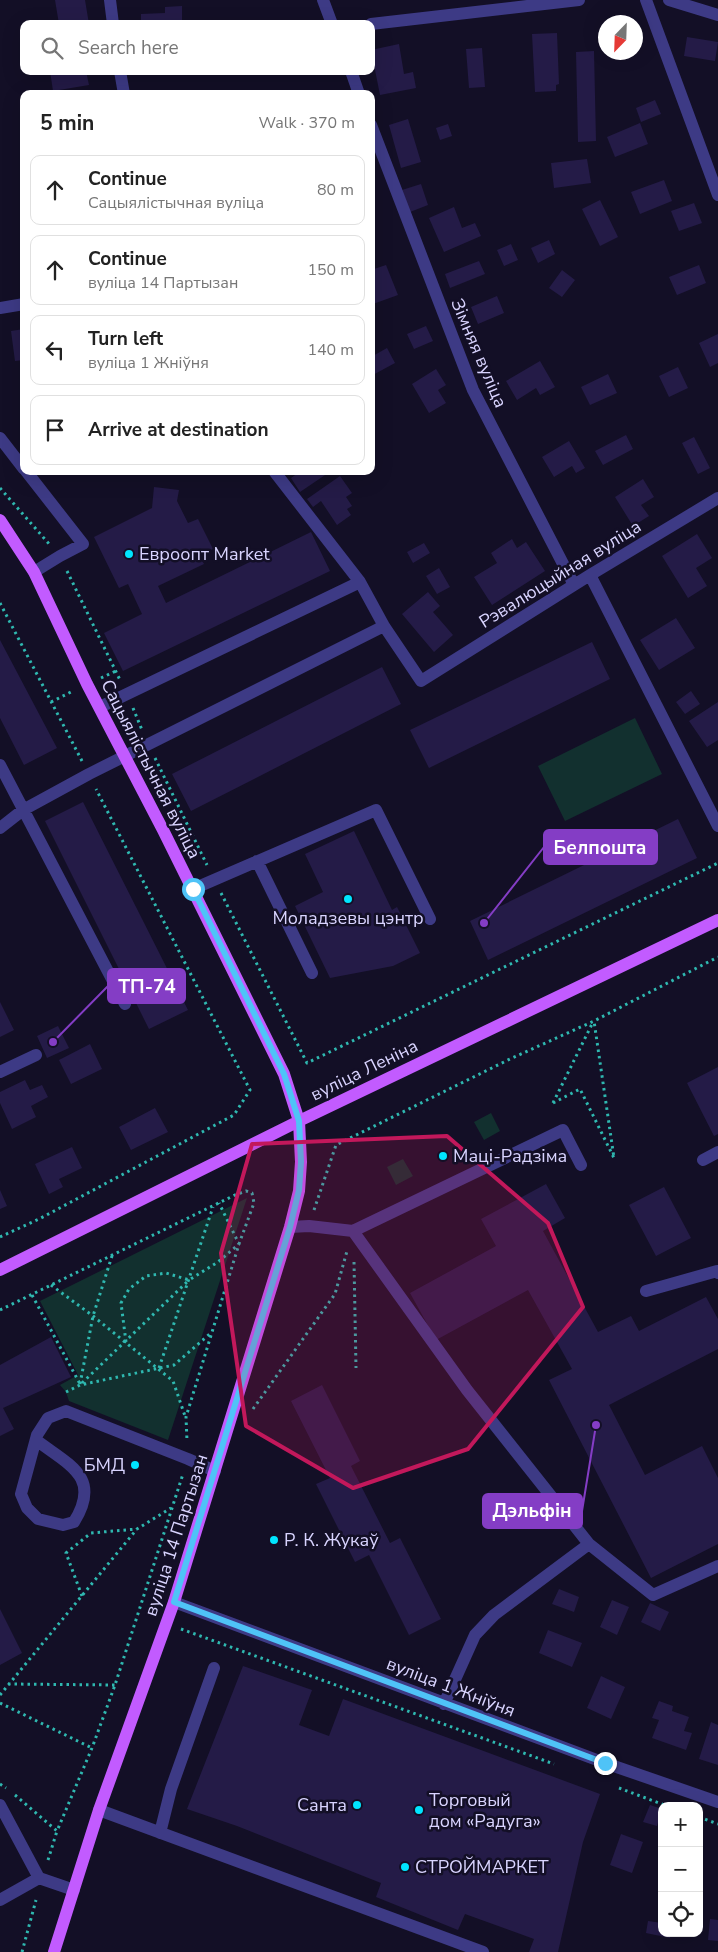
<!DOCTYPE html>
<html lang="en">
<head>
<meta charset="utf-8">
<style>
  :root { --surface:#fff; --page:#f2f2f2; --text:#222; --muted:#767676; --line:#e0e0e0 }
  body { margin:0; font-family:"Nunito Sans",sans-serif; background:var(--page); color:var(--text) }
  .controls { position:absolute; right:15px; bottom:15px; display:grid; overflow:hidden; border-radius:10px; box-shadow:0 5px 20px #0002 }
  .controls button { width:45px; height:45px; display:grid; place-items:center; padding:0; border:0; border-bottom:1px solid var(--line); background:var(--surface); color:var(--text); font:25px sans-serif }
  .compass { position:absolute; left:598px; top:15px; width:45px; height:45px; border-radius:50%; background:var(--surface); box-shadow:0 5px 20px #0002; rotate:203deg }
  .stop { position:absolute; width:15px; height:15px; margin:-11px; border:4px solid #4fc3f7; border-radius:50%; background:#fff }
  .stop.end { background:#4fc3f7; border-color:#fff; box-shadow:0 1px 5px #0008 }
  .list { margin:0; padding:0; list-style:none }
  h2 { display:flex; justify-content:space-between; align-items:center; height:65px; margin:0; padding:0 20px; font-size:21px }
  h2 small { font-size:16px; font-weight:400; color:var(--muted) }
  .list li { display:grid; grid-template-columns:32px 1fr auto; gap:15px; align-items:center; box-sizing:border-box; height:70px; margin:0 10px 10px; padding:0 10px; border:1px solid var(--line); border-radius:10px }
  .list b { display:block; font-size:19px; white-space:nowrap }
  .list p { margin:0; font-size:16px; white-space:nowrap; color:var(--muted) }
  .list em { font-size:16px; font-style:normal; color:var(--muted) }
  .icon { flex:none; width:28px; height:28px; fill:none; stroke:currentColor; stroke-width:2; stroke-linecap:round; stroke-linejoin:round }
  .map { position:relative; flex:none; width:718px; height:1952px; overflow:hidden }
  .search { position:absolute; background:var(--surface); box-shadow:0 5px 20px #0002; left:20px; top:20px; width:355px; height:55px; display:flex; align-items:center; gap:12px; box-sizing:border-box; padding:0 18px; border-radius:10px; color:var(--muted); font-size:19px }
  .panel { position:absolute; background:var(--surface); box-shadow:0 5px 20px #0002; left:20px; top:90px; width:355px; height:385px; border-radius:10px }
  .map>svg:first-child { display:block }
  .green { fill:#12302f }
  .building { fill:#241b47 }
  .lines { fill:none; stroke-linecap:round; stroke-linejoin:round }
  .path { stroke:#2fb8b0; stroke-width:3; stroke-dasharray:2.5 4; stroke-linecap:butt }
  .minor { stroke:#3d3a85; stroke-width:12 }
  .major { stroke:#c25bff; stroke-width:12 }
  .route { stroke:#4fc3f7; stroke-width:6 }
  .marked { fill:#c2185b; fill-opacity:0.2; stroke:#c2185b; stroke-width:4; stroke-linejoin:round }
  .poi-dot { fill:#00e5ff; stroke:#130f26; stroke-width:2 }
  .labels { text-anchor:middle; stroke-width:5; stroke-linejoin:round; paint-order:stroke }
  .street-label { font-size:18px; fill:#d9d4ff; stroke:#130f26 }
  .poi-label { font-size:18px; fill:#d9d4ff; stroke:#130f26; text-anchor:start }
  .leader { fill:none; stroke:#843dc5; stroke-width:2 }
  .callout-dot { fill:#843dc5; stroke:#130f26; stroke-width:2 }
  .callout { fill:#843dc5; stroke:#843dc5; stroke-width:2 }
  .callout-label { font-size:19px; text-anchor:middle; font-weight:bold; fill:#fff }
</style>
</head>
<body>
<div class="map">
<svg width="718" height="1952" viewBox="0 0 718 1952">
  <rect width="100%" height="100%" fill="#130f26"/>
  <!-- green -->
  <path class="green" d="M635,718L662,774L565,821L538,766Z
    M491,1113L500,1131L484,1140L474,1122Z
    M403,1159L413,1176L396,1185L387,1167Z
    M247,1198L168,1440L69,1401L66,1392L60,1385L78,1375L40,1301Z"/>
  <!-- building -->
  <path class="building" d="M55,0H85L89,24H59Z
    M182,6V24H141V14L165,13V7Z
    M557,33L559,84L556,85V91L535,92L532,34Z
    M687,37L718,42L715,61L684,56Z
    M399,44L404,74L413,72L416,88L380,95L371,50Z
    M482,48L485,87L469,88L466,49Z
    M594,51L596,141L578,142L576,52Z
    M50,71H86L89,85L53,91Z
    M655,100L661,114L641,122L636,108Z
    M408,119L421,162L401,168L389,125Z
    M640,123L648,144L615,157L607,137Z
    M448,124L452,136L440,140L436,128Z
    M587,159L591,183L554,188L551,163Z
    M664,180L672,201L640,214L631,192Z
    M421,184L428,205L410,212L402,190Z
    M600,200L618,237L600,246L582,209Z
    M694,203L702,223L679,231L671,211Z
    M454,207L462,228L475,223L481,236L444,252L429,218Z
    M549,240L555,254L538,263L531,248Z
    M511,244L518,260L504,266L497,250Z
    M479,261L485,274L450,288L445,274Z
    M386,265L398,295L373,304L375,309L371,310V270Z
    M699,265L706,283L677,295L669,277Z
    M562,270L575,280L562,297L549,288Z
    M497,296L504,313L478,324L471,307Z
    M426,326L433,341L414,349L407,334Z
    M24,329V360L15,361L11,331Z
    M718,334V363L710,367L699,343Z
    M387,348L395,363L371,376V357Z
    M540,361L555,387L540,395L536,388L517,400L506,381Z
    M678,367L688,388L669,397L659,376Z
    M436,369L446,385L438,390L446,403L429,413L412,384Z
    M608,374L617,393L590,405L581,387Z
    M626,435L633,449L603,465L595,451Z
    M694,437L710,468L698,474L682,443Z
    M569,441L585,468L576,473L572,466L554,477L542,457Z
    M301,471H331L300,492L291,478Z
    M340,476L352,493L346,497L352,506L347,509L351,515L337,525L321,501L313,507L307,499Z
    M643,479L654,497L641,505L649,516L633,526L615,497Z
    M154,487L179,490L177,501L188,523L198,519L213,549L199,555L204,564L158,586L166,603L311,532L330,571L123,671L104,633L142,614L128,584L119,588L94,537L152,508Z
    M697,534L712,558L696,568L707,586L688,598L662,556Z
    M512,539L517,548L526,542L545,571L492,605L474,577L497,563L491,553Z
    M424,543L430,553L413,563L407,552Z
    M439,568L450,587L437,594L426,576Z
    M428,592L440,606L433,612L453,635L434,652L402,614Z
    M676,618L695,648L659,670L640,640Z
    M0,640L57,748L24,765L0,718Z
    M592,642L610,679L429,768L410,730Z
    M382,667L401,704L191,811L172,774Z
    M691,691L700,704L685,714L676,702Z
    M718,702V740L707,747L689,721Z
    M83,802L188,1010L149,1029L45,821Z
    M678,819L697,858L488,960L470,921Z
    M354,831L392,910L397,907L420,953L393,966L330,978L295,906L323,892L305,854Z
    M0,1002L14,1030L0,1037Z
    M58,1026L69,1048L47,1058L37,1036Z
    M90,1044L102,1069L71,1084L59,1060Z
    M718,1067V1134L714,1136L687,1083Z
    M25,1080L30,1090L42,1085L48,1097L31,1106L36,1117L12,1129L0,1103V1092Z
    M155,1108L168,1132L131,1150L119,1127Z
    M72,1147L82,1168L59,1179L63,1187L49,1194L35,1164Z
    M546,1184L565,1218L543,1231L598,1332L631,1316L639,1331L706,1297L718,1319V1349L609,1405L645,1475L702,1446L718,1478V1544L651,1578L549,1380L572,1369L528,1290L436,1340L410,1293L496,1246L481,1219Z
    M664,1187L691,1238L656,1256L629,1205Z
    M0,1190L7,1206L0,1209Z
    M51,1337L71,1377L3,1408L14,1429L0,1436V1365Z
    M322,1385L360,1461L351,1466L390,1543L400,1538L441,1619L409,1635L369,1555L355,1562L316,1484L330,1478L291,1401Z
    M559,1589L579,1597L574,1612L552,1604Z
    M612,1600L629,1607L617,1635L600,1627Z
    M650,1603L669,1612L660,1631L641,1622Z
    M0,1609L22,1653L0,1665Z
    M548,1630L582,1643L572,1667L539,1653Z
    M243,1666L312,1690L299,1725L329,1736L343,1699L600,1794L583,1842L558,1952H529L534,1939L465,1914L458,1930L376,1897L381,1883L237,1826L187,1809Z
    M601,1676L625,1687L611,1719L587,1708Z
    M659,1701L673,1706L672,1711L689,1717L684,1731L692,1733L686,1750L652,1738L659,1720L652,1718Z
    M711,1722L718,1725V1765L699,1759Z
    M650,1805L662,1809L657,1826L643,1822Z
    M621,1834L643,1842L632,1873L610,1865Z
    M710,1919L718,1920V1941L708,1940Z
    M648,1921L662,1923V1933H671L670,1938L646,1933Z"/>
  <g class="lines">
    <!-- path -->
    <path class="path" d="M0,488L50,545
      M67,571L120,680
      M0,603L82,761
      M101,678L116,671
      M51,702L73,691
      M133,708L142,730
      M155,758L207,865
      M221,893L307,1063L718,863
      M553,1103L580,1089L614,1158L594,1021
      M553,1103L593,1022
      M314,1210L336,1145L510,1059L594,1021L718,957
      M0,1237L41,1218L234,1115L250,1090L96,789
      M354,1262L356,1368
      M51,1285L93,1316L173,1381L185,1416
      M32,1295L80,1384
      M0,1310L235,1195L246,1191L252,1193L254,1203L239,1244L186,1417L187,1441
      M126,1342L121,1303L129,1289L146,1276L166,1273L189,1280L218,1262L239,1244L219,1203
      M159,1368L213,1207
      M82,1383L189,1280
      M80,1384L93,1316L112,1256
      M66,1392L80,1385L174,1365L212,1332
      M253,1409L335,1294L347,1251
      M82,1596L66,1553L91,1533L137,1529
      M181,1629L554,1764
      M8,1684L115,1685
      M0,1695L137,1529L171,1508
      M0,1703L92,1748
      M0,1784L6,1788
      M619,1788L667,1806
      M15,1795L57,1831L92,1748L115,1685L183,1474
      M699,1817L718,1824
      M48,1860L57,1831
      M22,1952L36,1900"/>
    <!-- minor -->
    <path class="minor" d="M110,0L113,24
      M323,0L332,24
      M646,0L718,195
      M669,0L718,15
      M371,24L579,0
      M120,71L124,94
      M351,71L359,94
      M371,125L473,390L574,585
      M0,308L24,304
      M0,438L24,469
      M26,471L83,544L60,556L34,572
      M274,471L360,582L384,626L421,681L590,575L718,498
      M590,575L718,826
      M100,707L360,582
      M0,765L125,1004
      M0,828L23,810L89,774L384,626
      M257,861L312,973
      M193,889L376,810L430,919
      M0,1072L36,1055
      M703,1160L718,1152
      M290,1227L309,1226L353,1231L467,1390L589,1544L494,1615L475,1635L444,1704
      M353,1231L563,1130L581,1165
      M646,1291L717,1271L718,1273
      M36,1440C69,1465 102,1477 74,1522L63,1525L38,1519L27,1508L21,1494L37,1435L48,1418L66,1411L188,1459L215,1471
      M589,1544L653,1595L718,1566
      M174,1602L605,1763L718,1802
      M0,1805L39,1878
      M99,1810L483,1952
      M160,1833L171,1789L214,1668
      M0,1900L39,1878L74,1890"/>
    <!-- major -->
    <path class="major" d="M0,520L34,572L87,684L163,830L284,1074L299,1121L301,1162L299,1191L290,1227L174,1602L99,1810L54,1952
      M0,1270L299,1121L718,920"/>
  </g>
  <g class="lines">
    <!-- route -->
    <path class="route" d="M193,889L284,1074L299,1121L301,1162L299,1190L290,1227L174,1602L605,1763"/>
  </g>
  <!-- marked area -->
  <path class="marked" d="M447,1136L548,1223L583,1307L468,1449L353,1488L246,1426L221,1253L252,1144Z"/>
  <!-- markers -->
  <g class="poi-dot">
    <circle cx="129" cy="554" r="5"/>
    <circle cx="348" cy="899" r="5"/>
    <circle cx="443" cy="1156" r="5"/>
    <circle cx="135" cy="1465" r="5"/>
    <circle cx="274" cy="1540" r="5"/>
    <circle cx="357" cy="1805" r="5"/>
    <circle cx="419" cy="1810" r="5"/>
    <circle cx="405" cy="1867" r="5"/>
  </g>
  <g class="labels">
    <!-- street labels -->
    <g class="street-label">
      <text transform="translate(479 353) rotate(67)" y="6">Зімняя вуліца</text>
      <text transform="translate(560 574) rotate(-32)" y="6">Рэвалюцыйная вуліца</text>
      <text transform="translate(151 769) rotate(63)" y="6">Сацыялістычная вуліца</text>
      <text transform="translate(364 1070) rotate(-26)" y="6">вуліца Леніна</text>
      <text transform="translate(176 1535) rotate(-72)" y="6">вуліца 14 Партызан</text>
      <text transform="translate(451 1687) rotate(21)" y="6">вуліца 1 Жніўня</text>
    </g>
    <!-- poi labels -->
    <g class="poi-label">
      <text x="139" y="560">Евроопт Market</text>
      <text x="348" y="924" text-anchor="middle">Моладзевы цэнтр</text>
      <text x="453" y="1162">Маці-Радзіма</text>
      <text x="125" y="1471" text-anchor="end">БМД</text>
      <text x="284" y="1546">Р. К. Жукаў</text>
      <text x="429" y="1806">Торговый<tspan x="429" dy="21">дом «Радуга»</tspan></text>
      <text x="347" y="1811" text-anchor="end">Санта</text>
      <text x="415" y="1873">СТРОЙМАРКЕТ</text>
    </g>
  </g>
  <!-- callouts -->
  <path class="leader" d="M484 923L544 847M53 1042L108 986M596 1425L582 1511"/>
  <g class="callout-dot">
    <circle cx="484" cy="923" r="5"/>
    <circle cx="53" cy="1042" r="5"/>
    <circle cx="596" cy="1425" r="5"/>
  </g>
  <g class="callout">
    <rect x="544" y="830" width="113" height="34" rx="5"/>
    <rect x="108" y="969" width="77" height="34" rx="5"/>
    <rect x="483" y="1494" width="99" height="34" rx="5"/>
  </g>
  <g class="callout-label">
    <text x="600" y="854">Белпошта</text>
    <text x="147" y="993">ТП-74</text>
    <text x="532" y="1517">Дэльфін</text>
  </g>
</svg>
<div class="controls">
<button>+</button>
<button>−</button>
<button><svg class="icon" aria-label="locate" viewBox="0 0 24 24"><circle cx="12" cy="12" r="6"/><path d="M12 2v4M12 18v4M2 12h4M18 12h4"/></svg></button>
</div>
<svg class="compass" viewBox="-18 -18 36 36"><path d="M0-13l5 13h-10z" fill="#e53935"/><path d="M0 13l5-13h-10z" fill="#767676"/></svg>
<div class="stop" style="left:193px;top:889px"></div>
<div class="stop end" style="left:605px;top:1763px"></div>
<div class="search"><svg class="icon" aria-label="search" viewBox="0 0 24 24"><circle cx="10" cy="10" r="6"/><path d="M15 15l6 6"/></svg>Search here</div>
<section class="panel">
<h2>5 min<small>Walk · 370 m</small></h2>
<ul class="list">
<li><svg class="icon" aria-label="ahead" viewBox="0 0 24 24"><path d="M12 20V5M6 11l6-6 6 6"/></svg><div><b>Continue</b><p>Сацыялістычная вуліца</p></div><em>80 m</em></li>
<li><svg class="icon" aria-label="ahead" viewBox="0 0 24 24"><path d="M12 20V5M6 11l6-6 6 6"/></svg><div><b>Continue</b><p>вуліца 14 Партызан</p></div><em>150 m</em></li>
<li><svg class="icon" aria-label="left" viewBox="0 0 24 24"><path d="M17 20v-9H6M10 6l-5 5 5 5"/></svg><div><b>Turn left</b><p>вуліца 1 Жніўня</p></div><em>140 m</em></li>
<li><svg class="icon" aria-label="arrive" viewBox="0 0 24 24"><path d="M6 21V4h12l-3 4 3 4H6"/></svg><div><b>Arrive at destination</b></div></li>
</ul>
</section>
</div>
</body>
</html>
